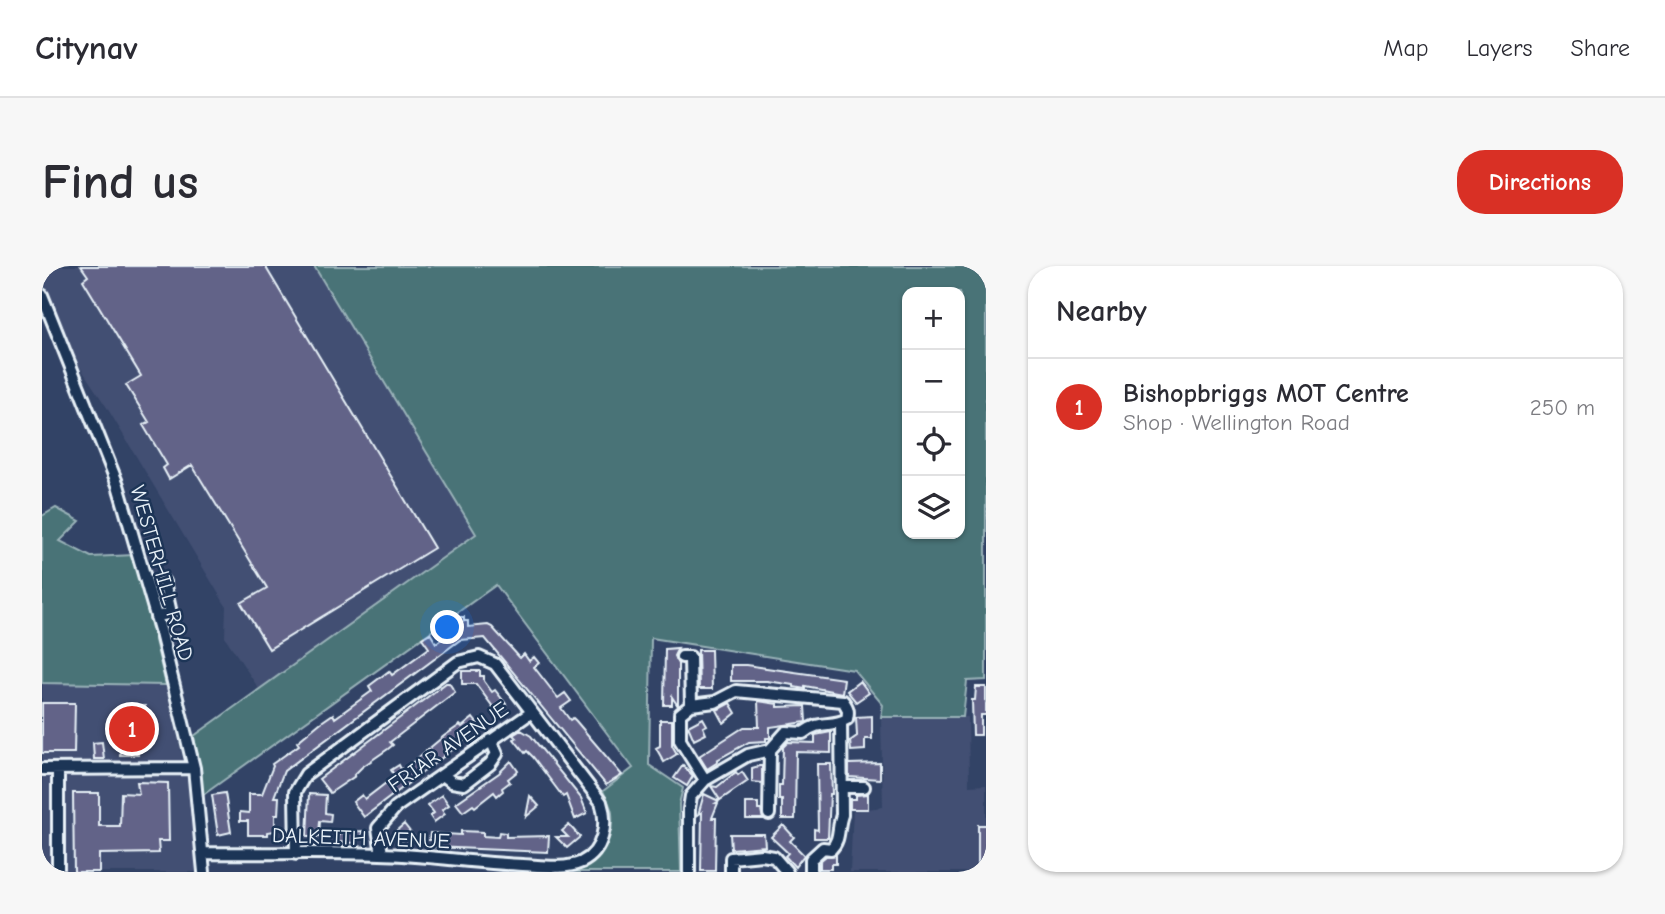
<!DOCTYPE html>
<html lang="en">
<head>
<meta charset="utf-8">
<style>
  :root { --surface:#fff; --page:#f7f7f7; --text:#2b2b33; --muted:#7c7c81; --line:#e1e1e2; --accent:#d93025 }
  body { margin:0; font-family:"Comic Neue",sans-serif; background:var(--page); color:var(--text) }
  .controls { position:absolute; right:21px; top:21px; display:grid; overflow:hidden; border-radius:14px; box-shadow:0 2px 5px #0004 }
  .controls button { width:63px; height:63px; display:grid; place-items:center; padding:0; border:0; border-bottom:2px solid var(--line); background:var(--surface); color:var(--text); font:35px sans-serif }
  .you { position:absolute; left:406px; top:362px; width:24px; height:24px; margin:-18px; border:5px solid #fff; border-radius:50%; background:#1a73e8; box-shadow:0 0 0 10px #1a73e833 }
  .badge { display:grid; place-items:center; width:46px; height:46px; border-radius:50%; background:var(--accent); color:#fff; font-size:23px; font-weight:700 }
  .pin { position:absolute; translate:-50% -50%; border:4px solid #fff; box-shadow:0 2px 7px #0006 }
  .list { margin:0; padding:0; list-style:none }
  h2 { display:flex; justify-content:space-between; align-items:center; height:91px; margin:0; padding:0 28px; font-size:30px }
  h2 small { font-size:23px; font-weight:400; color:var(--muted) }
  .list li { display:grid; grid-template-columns:46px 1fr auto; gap:21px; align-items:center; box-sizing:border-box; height:98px; padding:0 28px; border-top:2px solid var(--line) }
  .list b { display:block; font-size:26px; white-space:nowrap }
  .list p { margin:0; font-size:23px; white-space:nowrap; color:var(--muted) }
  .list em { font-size:23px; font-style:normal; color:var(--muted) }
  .icon { flex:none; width:38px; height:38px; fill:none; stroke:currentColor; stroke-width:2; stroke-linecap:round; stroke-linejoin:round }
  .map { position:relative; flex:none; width:944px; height:606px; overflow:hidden; border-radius:28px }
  header { display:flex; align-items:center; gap:42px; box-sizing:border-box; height:98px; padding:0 35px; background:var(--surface); border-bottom:2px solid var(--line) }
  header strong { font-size:33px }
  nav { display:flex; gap:38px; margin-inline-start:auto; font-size:24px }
  .intro { display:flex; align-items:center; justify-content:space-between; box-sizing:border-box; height:168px; padding:0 42px }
  h1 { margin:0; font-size:49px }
  .button { padding:18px 32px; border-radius:28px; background:var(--accent); color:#fff; font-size:24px; font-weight:700 }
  main { display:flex; gap:42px; padding:0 42px }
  aside { flex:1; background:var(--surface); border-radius:28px; box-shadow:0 2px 5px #0004 }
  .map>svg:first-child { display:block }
  .built { fill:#435073 }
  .green { fill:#4a7377; stroke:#99b2b8; stroke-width:2; fill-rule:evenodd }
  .building { fill:#626488; stroke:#e8f1f8; stroke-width:2 }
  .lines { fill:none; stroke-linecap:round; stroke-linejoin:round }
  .minor-casing { stroke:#e8f1f8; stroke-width:16 }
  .minor { stroke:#1d3557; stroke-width:10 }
  .labels { text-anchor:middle; stroke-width:5; stroke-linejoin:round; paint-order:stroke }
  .street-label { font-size:21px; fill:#e8f1f8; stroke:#1d3557 }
</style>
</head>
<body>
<header>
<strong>Citynav</strong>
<nav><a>Map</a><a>Layers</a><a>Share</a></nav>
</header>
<div class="intro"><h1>Find us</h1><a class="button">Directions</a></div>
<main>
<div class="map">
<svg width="944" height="606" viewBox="0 0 944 606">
  <rect width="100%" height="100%" fill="#324366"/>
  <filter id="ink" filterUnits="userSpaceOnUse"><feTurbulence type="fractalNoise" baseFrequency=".0143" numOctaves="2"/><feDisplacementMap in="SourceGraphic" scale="14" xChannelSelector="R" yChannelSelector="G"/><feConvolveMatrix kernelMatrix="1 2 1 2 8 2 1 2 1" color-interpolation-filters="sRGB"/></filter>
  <g filter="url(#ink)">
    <!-- built -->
    <path class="built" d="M0,0H272L434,268L421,277L408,299L217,423L183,371L184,340L64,140L36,98L0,11Z
      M0,417L124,419L145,512L154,581L153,606H0Z
      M839,451H926L927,520L944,519V606H808L811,545L841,541Z"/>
    <!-- green -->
    <path class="green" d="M272,0H944V414L925,415L921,451H839L841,439L812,404L609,372L607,499L641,522L637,538L639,606H521C551,604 573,578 570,547C569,540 564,532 561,525L591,502L454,319L161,529L152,470L434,268ZM865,26H918V268H865Z
      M14,242L38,255L18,275L49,291L92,289L124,419L0,417V250Z"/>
    <!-- building -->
    <path class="building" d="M39,0H223L392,282L227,383L199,337L225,322L150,199L127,213L121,202L125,199L101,159L107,156L84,119L99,110L41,14L46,10Z
      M414,351H422V355H426V361L446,359L450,361L478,392L482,388L487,395L492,391L497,397L492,401L516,432L523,427L529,435L519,442L528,454L531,452L534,455L580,509L564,519L443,372L418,374L242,505L232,531H237L236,549H233V565L226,566V569H206V555H198V546L207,547V528H220L231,500L230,498L257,479L255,476L278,457L291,448L293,452L330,425L327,420L347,405L350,409L387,382L380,372L388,367L394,377L409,366L407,361L415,357Z
      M636,382L632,390L636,398V440L630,431V439H622L623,383Z
      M656,384H669L670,423H657Z
      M689,399H704L802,413L800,427L763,420V423L752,421V419L725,415H689Z
      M420,405H438V410H442V415L450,426L453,424L464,438L461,439L464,443L457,449L434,418H420Z
      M818,415L827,427L814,436L805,425Z
      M404,417H407L413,426L348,476L351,479L346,483L320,501L312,509L313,510L288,527L277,513Z
      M934,421H944V449H939V469H931L930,434H933Z
      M716,435L736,438V441L763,440L764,456L728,461V472H724V475L707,476L675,494L676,496L665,503L657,490L702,461H717Z
      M0,437H33L32,487H0Z
      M688,437L694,447L682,457L675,444Z
      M78,440H103V481L96,482V489H78Z
      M830,450V473H823V484L809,485L808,475L815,470L814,451Z
      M431,452L439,462L322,551L311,536L320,529L323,533L353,510L349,504L357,499L360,505L402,470L418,459L420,461Z
      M661,452L665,459L661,461L664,468L652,474L646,460Z
      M618,454H630V479L635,488L622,496L614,482L618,480Z
      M479,464L489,470L539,532L545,547L533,553L524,529L521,531L491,491L485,485L483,487L472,473L474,472L471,469Z
      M789,466V487L754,486L753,553H740V534H737V519H740L741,481L746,476L773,477V469Z
      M60,476L62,493H52L51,477Z
      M469,495L476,505L466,513L468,516L460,522L461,525L455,530L452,526L433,541L431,539L421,546L414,537L457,507Z
      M838,497V513L807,511V498Z
      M775,498H789L790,528H788L786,572H772V563L776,564Z
      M641,499L651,510L645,520L632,512Z
      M717,500H720V517L710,516V502Z
      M694,506L696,509L700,506L706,515L678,534L669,520L675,521Z
      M95,516L126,517L127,575H116L117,587L57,588V606H32L31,527H57V560H78L79,527L97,528Z
      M183,527L189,566L176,569L170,529Z
      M267,528L284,529L283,547L289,548L288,556L278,555L277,571H265Z
      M662,528L677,535L674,537H676L670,552H674L673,605H659L660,546L656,549Z
      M826,528V543H808V533H814V529Z
      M400,529L407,539L400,544L403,548L392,556L388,550L392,547L386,539Z
      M488,530L497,540L484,551Z
      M704,537H716V544H719L721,553H704Z
      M362,558L373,572L363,579L353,566Z
      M527,559L538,571L525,582L514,571H526L520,565Z
      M741,559L752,571L748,575L762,589L753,601L743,590L746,587L729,571Z
      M936,559H944V606H936Z
      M320,565V573H314V577L296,576L297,567Z
      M419,565L441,566V570L456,571L457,566L464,567V571L507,570L506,586L391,581V574H387L388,567L419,569Z
      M688,568H722L723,580L689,583Z
      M794,589V598H789V603H778V595L784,590Z"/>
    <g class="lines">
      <defs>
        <path id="minor" d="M0,29L76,219L119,367L152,502L162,606
          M114,351L129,347L122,316
          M640,391H648L649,439
          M0,503L152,502
          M401,509L410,516L422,518L448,498L455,488L449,474
          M801,521H822
          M727,548L728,484
          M162,587C220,588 279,586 338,588C386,589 433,597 481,599C500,600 522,604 540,596C562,585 566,557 559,536L453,398L437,391L416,396L264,508L253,526L254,588
          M340,588L336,562L354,541L490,446
          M16,606V503
          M647,606V543L649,530L663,514L706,489L728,484L744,466L761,467C779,453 789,462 805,453C807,445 806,442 801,435L694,425L673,436L649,439L638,448V474L663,514
          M689,606V592L720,589L732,591L745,606
          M769,606V593L781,582L789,583C799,573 795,562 800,549L799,456"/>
      </defs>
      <!-- minor casing -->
      <use href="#minor" class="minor-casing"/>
      <!-- minor -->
      <use href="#minor" class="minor"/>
    </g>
  </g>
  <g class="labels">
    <!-- street labels -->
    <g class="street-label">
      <text transform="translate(120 307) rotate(74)" y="7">WESTERHILL ROAD</text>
      <text transform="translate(406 481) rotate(-35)" y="7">FRIAR AVENUE</text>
      <text transform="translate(319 572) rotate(2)" y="7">DALKEITH AVENUE</text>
    </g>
  </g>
</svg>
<div class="controls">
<button>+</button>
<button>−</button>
<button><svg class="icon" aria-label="locate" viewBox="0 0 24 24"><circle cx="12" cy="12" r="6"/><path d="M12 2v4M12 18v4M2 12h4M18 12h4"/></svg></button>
<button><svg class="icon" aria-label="layers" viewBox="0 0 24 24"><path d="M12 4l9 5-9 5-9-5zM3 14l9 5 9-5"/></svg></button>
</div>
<div class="you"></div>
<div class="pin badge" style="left:90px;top:463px">1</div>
</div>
<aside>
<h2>Nearby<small></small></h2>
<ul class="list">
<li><span class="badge">1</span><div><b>Bishopbriggs MOT Centre</b><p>Shop · Wellington Road</p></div><em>250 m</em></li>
</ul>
</aside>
</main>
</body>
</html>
